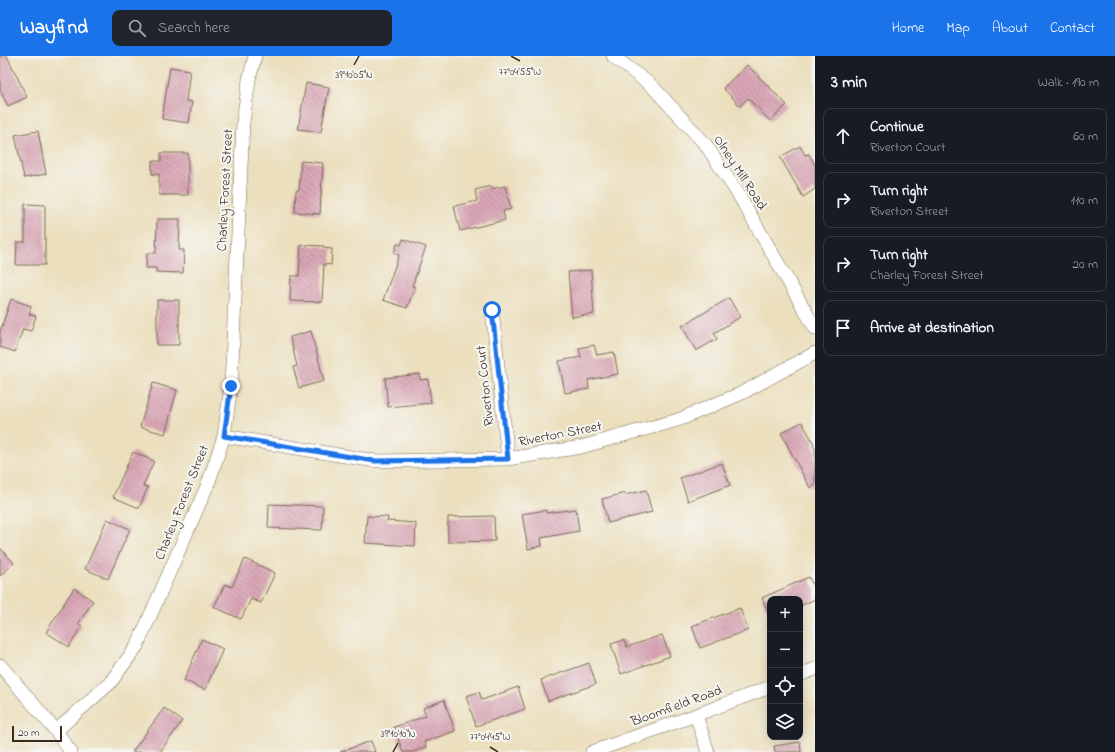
<!DOCTYPE html>
<html lang="en">
<head>
<meta charset="utf-8">
<style>
  :root { --surface:#171b24; --page:#20242c; --text:#f1f3f6; --muted:#9ea1a6; --line:#363941; --accent:#1a73e8 }
  body { margin:0; font-family:"Indie Flower",sans-serif; background:var(--page); color:var(--text) }
  .controls { position:absolute; right:12px; bottom:12px; display:grid; overflow:hidden; border-radius:8px; box-shadow:0 2px 10px #0003 }
  .controls button { width:36px; height:36px; display:grid; place-items:center; padding:0; border:0; border-bottom:1px solid var(--line); background:var(--surface); color:var(--text); font:20px sans-serif }
  .scale { position:absolute; left:12px; bottom:10px; width:50px; box-sizing:border-box; padding-left:4px; border:2px solid #3b2a1e; border-top:0; font-size:11px; line-height:14px; white-space:nowrap; color:#3b2a1e; -webkit-text-stroke:3px #f6f6f2; paint-order:stroke }
  .stop { position:absolute; width:12px; height:12px; margin:-9px; border:3px solid #1a73e8; border-radius:50%; background:#fff }
  .stop.end { background:#1a73e8; border-color:#fff; box-shadow:0 1px 4px #0008 }
  .list { margin:0; padding:0; list-style:none }
  h2 { display:flex; justify-content:space-between; align-items:center; height:52px; margin:0; padding:0 16px; font-size:17px }
  h2 small { font-size:13px; font-weight:400; color:var(--muted) }
  .list li { display:grid; grid-template-columns:26px 1fr auto; gap:12px; align-items:center; box-sizing:border-box; height:56px; margin:0 8px 8px; padding:0 8px; border:1px solid var(--line); border-radius:8px }
  .list b { display:block; font-size:15px; white-space:nowrap }
  .list p { margin:0; font-size:13px; white-space:nowrap; color:var(--muted) }
  .list em { font-size:13px; font-style:normal; color:var(--muted) }
  .icon { flex:none; width:22px; height:22px; fill:none; stroke:currentColor; stroke-width:2; stroke-linecap:round; stroke-linejoin:round }
  .map { position:relative; flex:none; width:815px; height:696px; overflow:hidden }
  header { display:flex; align-items:center; gap:24px; box-sizing:border-box; height:56px; padding:0 20px; background:var(--accent); color:#fff }
  header strong { font-size:19px }
  nav { display:flex; gap:22px; margin-inline-start:auto; font-size:14px }
  .search { width:280px; height:36px; background:var(--page); display:flex; align-items:center; gap:10px; box-sizing:border-box; padding:0 14px; border-radius:8px; color:var(--muted); font-size:15px }
  main { display:flex }
  aside { flex:1; background:var(--surface) }
  .map>svg:first-child { display:block }
  .building { fill:url(#building-back-hatch) }
  .lines { fill:none; stroke-linecap:round; stroke-linejoin:round }
  .minor-casing { stroke:#796956; stroke-width:14 }
  .minor { stroke:#fff; stroke-width:13 }
  .route { stroke:#1a73e8; stroke-width:5 }
  .ticks { fill:none; stroke:#3b2a1e; stroke-width:1.5 }
  .labels { text-anchor:middle; stroke-width:4; stroke-linejoin:round; paint-order:stroke }
  .street-label { font-size:14px; fill:#3b2a1e; stroke:#f6f6f2 }
  .ticks-label { font-size:10px; text-anchor:middle; fill:#3b2a1e; stroke:#f6f6f2; stroke-width:4; stroke-linejoin:round; paint-order:stroke }
</style>
</head>
<body>
<header>
<strong>Wayfind</strong>
<div class="search"><svg class="icon" aria-label="search" viewBox="0 0 24 24"><circle cx="10" cy="10" r="6"/><path d="M15 15l6 6"/></svg>Search here</div>
<nav><a>Home</a><a>Map</a><a>About</a><a>Contact</a></nav>
</header>
<main>
<div class="map">
<svg width="815" height="696" viewBox="0 0 815 696">
  <defs>
    <pattern id="building-back-hatch" width="6" height="6" patternUnits="userSpaceOnUse"><rect width="6" height="6" fill="#d9a6b5"/><path d="M-1 5l2 2M0 0l6 6M5-1l2 2" fill="none" stroke="#b18793"/></pattern>
  </defs>
  <rect width="100%" height="100%" fill="#f6f6f2"/>
  <filter id="ink" filterUnits="userSpaceOnUse"><feTurbulence type="fractalNoise" baseFrequency=".025" numOctaves="2"/><feDisplacementMap in="SourceGraphic" scale="8" xChannelSelector="R" yChannelSelector="G"/><feConvolveMatrix kernelMatrix="1 2 1 2 8 2 1 2 1" color-interpolation-filters="sRGB"/></filter>
  <filter id="wash" filterUnits="userSpaceOnUse"><feTurbulence type="fractalNoise" baseFrequency=".012" numOctaves="4" result="noise"/><feDisplacementMap in="SourceGraphic" scale="16" xChannelSelector="R" yChannelSelector="G"/><feGaussianBlur stdDeviation="0.9" result="paint"/><feColorMatrix in="noise" values="0 0 0 0 0 0 0 0 0 0 0 0 0 0 0 0 0 1.4 0 .05"/><feComposite in="paint" operator="in"/></filter>
  <g filter="url(#wash)">
    <rect width="100%" height="100%" fill="#ebdfbd"/>
    <g id="blocks">
      <!-- building -->
      <path class="building" d="M0,0H7L27,41L8,50L0,34Z
        M747,9L787,49L770,65L748,42L740,50L723,32Z
        M170,11L190,14L186,45L192,46L189,67L162,63Z
        M306,27L329,31L321,76L298,73Z
        M38,75L46,118L24,122L15,79Z
        M800,90L805,99L809,98L815,109V133L803,141L780,101Z
        M161,97H188V139H159V118H152V105H161Z
        M301,105L323,107L320,158L295,156L296,134H299Z
        M491,130L492,133L505,130L511,153L503,155L505,164L460,175L454,150L477,145L475,134Z
        M25,148L45,149V209H16L17,186H25Z
        M157,163H180L179,194H184L183,217L156,216V212H146L147,197H156Z
        M403,183L426,191L412,230L415,231L407,252L383,244L399,199L394,197L397,188L401,189Z
        M301,189L324,190V192L332,193L331,209L324,208L322,246L290,245L291,220H299Z
        M591,214L594,258L572,261L568,216Z
        M729,242L740,261L714,277L717,283L696,295L682,270Z
        M11,243L31,250L29,258L36,260L31,275L23,273L15,296L0,291V276Z
        M157,244H179V289H157Z
        M311,275L324,325L299,332L293,311L297,310L290,281Z
        M594,289L597,299L614,296L618,318L588,324L589,333L565,337L559,305L581,301L579,292Z
        M420,318V324L428,323L431,347L388,351L385,322Z
        M153,327L177,334L165,378L140,371Z
        M802,366L814,388L813,389L815,393V429L810,432L781,377Z
        M133,396L154,405L143,430L148,431L139,452L113,441Z
        M722,407L730,429L688,445L680,422Z
        M646,434L652,456L608,467L602,443L625,437V439Z
        M269,448L323,450L322,474L268,472Z
        M576,453L579,475L541,482L542,490L528,493L522,458L546,454V457Z
        M367,460L388,461L387,465L416,467L415,490L365,487Z
        M494,460L495,485L448,486V461Z
        M107,463L130,473L108,523L85,513Z
        M0,492L14,507L0,520Z
        M245,503L275,517L261,547L251,543L241,563L214,551L225,528L232,531Z
        M809,521L815,534V543L800,550V543H770V561L762,542Z
        M74,532L93,545L78,568L82,570L69,591L46,576Z
        M740,552L748,574L700,592L692,570Z
        M662,579L670,600L621,618L611,588L624,584L627,591Z
        M202,583L223,593L205,634L184,624Z
        M589,607L596,628L548,645L541,624Z
        M518,631L525,653L476,670L466,640L479,636L482,644Z
        M444,644L455,675L424,686L426,691L413,696H403L394,671L426,660L423,652Z
        M164,652L182,665L160,696H132Z
        M371,685L375,696H340Z
        M800,686L801,696H775L774,690Z"/>
    </g>
  </g>
  <g filter="url(#ink)">
    <use href="#blocks" fill-opacity="0" stroke="#796956" stroke-width="1"/>
    <g class="lines">
      <defs>
        <path id="minor" d="M613,0L652,30L706,89L740,141L815,272
          M492,254L508,403
          M224,380L375,405L508,403L581,391L678,364L742,337L815,297
          M0,609L56,675L71,696
          M800,619L815,613
          M696,659L708,696
          M56,675L110,627L137,590L208,428L224,380L231,330L243,66L249,24L255,0
          M592,696L696,659L770,631"/>
      </defs>
      <!-- minor casing -->
      <use href="#minor" class="minor-casing"/>
      <!-- minor -->
      <use href="#minor" class="minor"/>
    </g>
  </g>
  <g class="lines" filter="url(#ink)">
    <!-- route -->
    <path class="route" d="M231,330L224,380L375,405L508,403L492,254"/>
  </g>
  <!-- ticks -->
  <path class="ticks" d="M511,0L520,5M354,9L359,0M490,691L498,696M393,696L398,687"/>
  <g class="labels">
    <!-- street labels -->
    <g class="street-label">
      <text transform="translate(741 116) rotate(57)" y="5">Olney Mill Road</text>
      <text transform="translate(224 134) rotate(-87)" y="5">Charley Forest Street</text>
      <text transform="translate(484 330) rotate(-96)" y="5">Riverton Court</text>
      <text transform="translate(560 377) rotate(-11)" y="5">Riverton Street</text>
      <text transform="translate(181 446) rotate(-68)" y="5">Charley Forest Street</text>
      <text transform="translate(676 649) rotate(-20)" y="5">Bloomfield Road</text>
    </g>
  </g>
  <g class="ticks-label">
    <text x="520" y="19">77°04'55"W</text>
    <text x="354" y="22">39°10'05"N</text>
    <text x="398" y="681">39°10'10"N</text>
    <text x="490" y="684">77°04'45"W</text>
  </g>
</svg>
<div class="controls">
<button>+</button>
<button>−</button>
<button><svg class="icon" aria-label="locate" viewBox="0 0 24 24"><circle cx="12" cy="12" r="6"/><path d="M12 2v4M12 18v4M2 12h4M18 12h4"/></svg></button>
<button><svg class="icon" aria-label="layers" viewBox="0 0 24 24"><path d="M12 4l9 5-9 5-9-5zM3 14l9 5 9-5"/></svg></button>
</div>
<div class="scale">20 m</div>
<div class="stop" style="left:492px;top:254px"></div>
<div class="stop end" style="left:231px;top:330px"></div>
</div>
<aside>
<h2>3 min<small>Walk · 190 m</small></h2>
<ul class="list">
<li><svg class="icon" aria-label="ahead" viewBox="0 0 24 24"><path d="M12 20V5M6 11l6-6 6 6"/></svg><div><b>Continue</b><p>Riverton Court</p></div><em>60 m</em></li>
<li><svg class="icon" aria-label="right" viewBox="0 0 24 24"><path d="M7 20v-9h11M14 6l5 5-5 5"/></svg><div><b>Turn right</b><p>Riverton Street</p></div><em>110 m</em></li>
<li><svg class="icon" aria-label="right" viewBox="0 0 24 24"><path d="M7 20v-9h11M14 6l5 5-5 5"/></svg><div><b>Turn right</b><p>Charley Forest Street</p></div><em>20 m</em></li>
<li><svg class="icon" aria-label="arrive" viewBox="0 0 24 24"><path d="M6 21V4h12l-3 4 3 4H6"/></svg><div><b>Arrive at destination</b></div></li>
</ul>
</aside>
</main>
</body>
</html>
